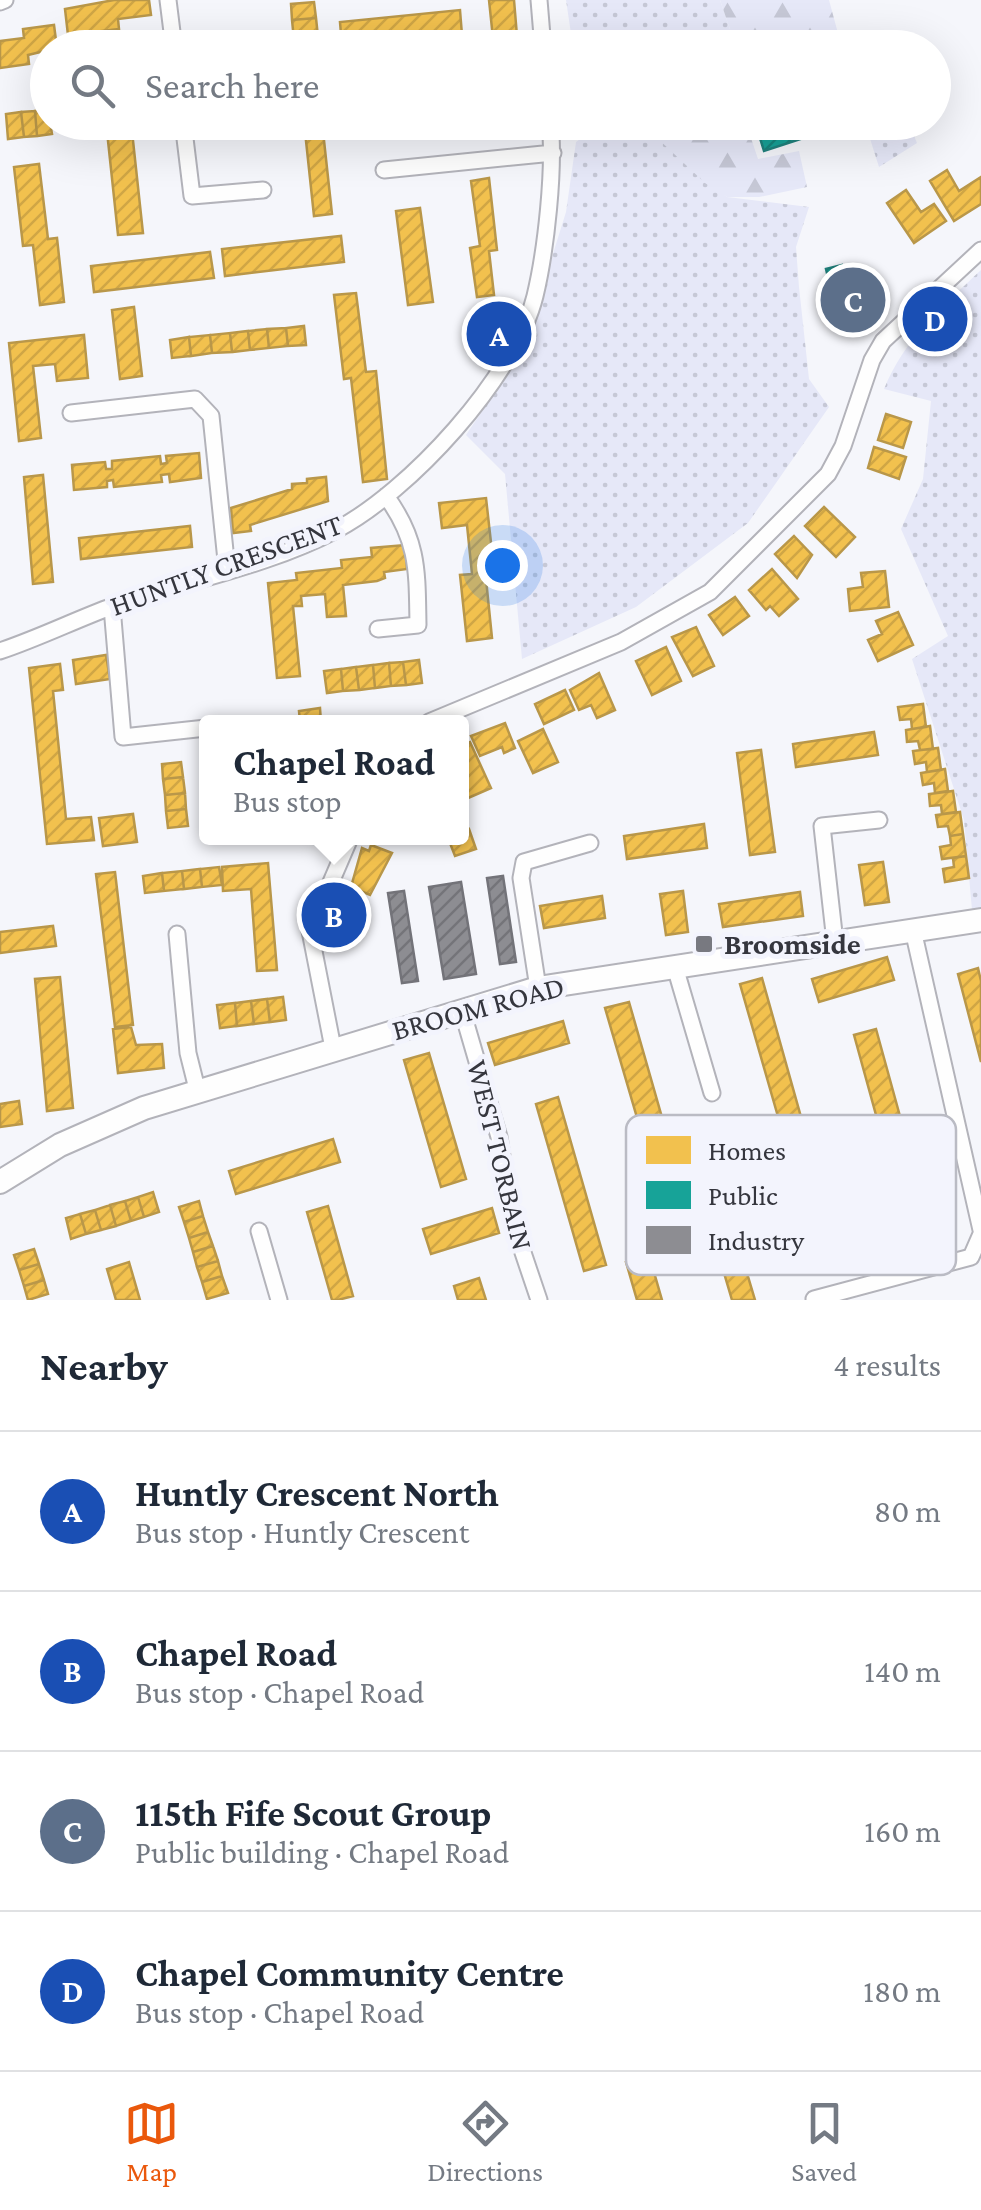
<!DOCTYPE html>
<html lang="en">
<head>
<meta charset="utf-8">
<style>
  :root { --surface:#fff; --page:#f2f2f3; --text:#1f2937; --muted:#747a83; --line:#e0e1e3; --accent:#ea580c }
  body { margin:0; font-family:"Crimson Pro",serif; background:var(--page); color:var(--text) }
  .you { position:absolute; left:502px; top:565px; width:35px; height:35px; margin:-25px; border:8px solid #fff; border-radius:50%; background:#1a73e8; box-shadow:0 0 0 15px #1a73e833 }
  .badge { display:grid; place-items:center; width:65px; height:65px; border-radius:50%; background:var(--accent); color:#fff; font-size:32px; font-weight:700 }
  .pin { position:absolute; translate:-50% -50%; border:5px solid #fff; box-shadow:0 2px 10px #0006 }
  .popup { position:absolute; left:199px; top:715px; width:270px; height:130px; box-sizing:border-box; display:grid; place-content:center; border-radius:10px; background:var(--surface); filter:drop-shadow(0 2px 8px #0005); font-size:32px; white-space:nowrap; color:var(--muted) }
  .popup b { font-size:38px; color:var(--text) }
  .popup::after { content:''; position:absolute; left:50%; top:100%; margin-left:-20px; border:20px solid transparent; border-top-color:var(--surface) }
  .list { margin:0; padding:0; list-style:none }
  h2 { display:flex; justify-content:space-between; align-items:center; height:130px; margin:0; padding:0 40px; font-size:42px }
  h2 small { font-size:32px; font-weight:400; color:var(--muted) }
  .list li { display:grid; grid-template-columns:65px 1fr auto; gap:30px; align-items:center; box-sizing:border-box; height:160px; padding:0 40px; border-top:2px solid var(--line) }
  .list b { display:block; font-size:38px; white-space:nowrap }
  .list p { margin:0; font-size:32px; white-space:nowrap; color:var(--muted) }
  .list em { font-size:32px; font-style:normal; color:var(--muted) }
  .icon { flex:none; width:55px; height:55px; fill:none; stroke:currentColor; stroke-width:2; stroke-linecap:round; stroke-linejoin:round }
  .map { position:relative; flex:none; width:981px; height:1300px; overflow:hidden }
  .search { position:absolute; background:var(--surface); box-shadow:0 10px 40px #0002; left:30px; right:30px; top:30px; height:110px; display:flex; align-items:center; gap:25px; box-sizing:border-box; padding:0 35px; border-radius:55px; color:var(--muted); font-size:38px }
  .sheet { height:770px; background:var(--surface) }
  nav { display:flex; justify-content:space-around; align-items:center; box-sizing:border-box; height:140px; border-top:2px solid var(--line); background:var(--surface); font-size:28px; color:var(--muted) }
  nav a { display:grid; justify-items:center; gap:5px }
  nav .on { color:var(--accent) }
  .map>svg:first-child { display:block }
  .green { fill:url(#green-dots) }
  .forest { fill:url(#forest-firs) }
  .homes { fill:url(#homes-hatch); stroke:#b99749; stroke-width:2.5 }
  .public { fill:url(#public-hatch); stroke:#20827d; stroke-width:2.5 }
  .industry { fill:url(#industry-hatch); stroke:#737379; stroke-width:2.5 }
  .lines { fill:none; stroke-linecap:round; stroke-linejoin:round }
  .street-casing { stroke:#b3b3ba; stroke-width:19 }
  .secondary-casing { stroke:#b3b3ba; stroke-width:26 }
  .street { stroke:#fefefe; stroke-width:15 }
  .secondary { stroke:#fefefe; stroke-width:22 }
  .poi-dot { fill:#787980; stroke:#f3f4fd; stroke-width:4 }
  .labels { text-anchor:middle; stroke-width:10; stroke-linejoin:round; paint-order:stroke }
  .street-label { font-size:30px; fill:#35363e; stroke:#f3f4fd }
  .poi-label { font-size:30px; font-weight:bold; fill:#35363e; stroke:#f3f4fd; text-anchor:start }
  .key { fill:#f3f4fd; stroke:#babbc4; stroke-width:2.5 }
  .key-label { font-size:28px; fill:#35363e }
</style>
</head>
<body>
<div class="map">
<svg width="981" height="1300" viewBox="0 0 981 1300">
  <defs>
    <pattern id="green-dots" width="8" height="8" patternUnits="userSpaceOnUse" patternTransform="scale(2.5)"><rect width="8" height="8" fill="#e6e8f8"/><path d="M2 2h.1M6 6h.1" fill="none" stroke="#c6c8d6" stroke-width="1.8" stroke-linecap="round"/></pattern>
    <pattern id="forest-firs" width="22" height="20" patternUnits="userSpaceOnUse" patternTransform="scale(2.5)"><rect width="22" height="20" fill="#e6e8f8"/><path d="M5 1l3.5 6h-7zM16 11l3.5 6h-7z" fill="#c6c8d6"/></pattern>
    <pattern id="homes-hatch" width="6" height="6" patternUnits="userSpaceOnUse" patternTransform="scale(2.5)"><rect width="6" height="6" fill="#f2c14e"/><path d="M-1 1l2-2M0 6l6-6M5 7l2-2" fill="none" stroke="#d0a645"/></pattern>
    <pattern id="public-hatch" width="6" height="6" patternUnits="userSpaceOnUse" patternTransform="scale(2.5)"><rect width="6" height="6" fill="#17a398"/><path d="M-1 1l2-2M0 6l6-6M5 7l2-2" fill="none" stroke="#16867d"/></pattern>
    <pattern id="industry-hatch" width="6" height="6" patternUnits="userSpaceOnUse" patternTransform="scale(2.5)"><rect width="6" height="6" fill="#8d8d92"/><path d="M-1 1l2-2M0 6l6-6M5 7l2-2" fill="none" stroke="#747479"/></pattern>
  </defs>
  <rect width="100%" height="100%" fill="#f5f6fb"/>
  <!-- green -->
  <path class="green" d="M566,0H720L736,47H573Z
    M865,123H909L917,143L879,167Z
    M594,129L654,135L727,197L809,207L796,247L799,287L809,379L829,407L748,523L636,607L522,659L505,474L466,435L523,350L566,212L576,142Z
    M981,270V909L972,910L964,820L912,659L948,636L901,529L923,479L931,401L884,389C905,338 942,307 981,270Z"/>
  <!-- forest -->
  <path class="forest" d="M720,0H829L839,37L825,47H736Z
    M592,123H746L758,159L799,151L807,187L759,197H727L705,183L654,135L594,129Z"/>
  <!-- homes -->
  <path class="homes" d="M114,0H149L151,15L118,19L119,29L68,35L65,9Z
    M489,0H514L518,48H494Z
    M314,2L316,18L292,20L291,4Z
    M460,10L462,35L342,46L340,22Z
    M316,18L318,37L294,40L292,20Z
    M54,25L57,48L28,55L29,64L0,68V41L24,38L23,29Z
    M48,110L52,134L37,136L35,111Z
    M35,111L37,136L24,137L21,112Z
    M21,112L24,137L8,139L6,114Z
    M106,122H131L143,233L118,235Z
    M304,122H322L332,214L314,216Z
    M501,122H524L526,135L502,137Z
    M39,164L48,239L57,238L64,302L40,305L33,245L23,246L14,167Z
    M947,170L959,191L981,177V204L954,221L930,181Z
    M489,178L497,250L489,251L494,295L477,297L470,248L480,246L471,181Z
    M906,190L921,212L934,204L946,221L914,243L887,203Z
    M420,208L433,302L408,305L396,211Z
    M341,236L344,262L225,276L222,249Z
    M210,252L214,278L94,292L91,266Z
    M356,293L366,372L376,371L387,479L363,482L351,378L344,379L334,295Z
    M134,307L142,376L120,379L112,310Z
    M304,326L306,345L288,346L286,328Z
    M286,328L288,346L269,348L267,329Z
    M267,329L269,348L250,350L248,331Z
    M248,331L250,350L232,352L230,333Z
    M230,333L232,352L212,353L210,335Z
    M84,335L88,378L57,381L55,364L33,366L41,438L19,441L9,343Z
    M210,335L212,353L191,356L189,337Z
    M189,337L191,356L172,358L170,340Z
    M886,414L911,422L903,448L878,440Z
    M874,447L906,457L899,479L868,468Z
    M199,453L201,478L170,482L169,474L161,475L162,482L114,487L113,480L107,481V487L74,490L72,465L105,462L106,469H112V461L160,456L161,464L167,463L166,456Z
    M43,475L53,582L33,584L24,477Z
    M326,477L328,501L250,525L251,531L233,533L231,508L292,489V484L307,483V479Z
    M486,498L495,578L486,579L492,638L467,641L460,575L472,574L467,525L442,528L439,503Z
    M824,507L855,537L836,557L805,526Z
    M190,526L192,547L81,559L79,538Z
    M794,536L812,555L797,578L775,554Z
    M405,545L407,569L384,572L385,578L377,581L343,585L346,616L327,617L325,594L301,596L302,606H293L300,676L277,678L268,583L297,580L296,573L342,568L341,560L372,557L371,548Z
    M772,569L798,599L779,616L770,606L766,610L749,590Z
    M885,571L889,607L850,611L848,589L863,587L861,573Z
    M735,597L749,616L723,635L709,615Z
    M898,612L913,645L878,661L868,640L882,634L876,621Z
    M696,627L714,666L693,676L672,637Z
    M666,647L681,681L652,695L636,661Z
    M106,655L110,679L76,684L73,660Z
    M419,660L422,683L406,685L403,662Z
    M403,662L406,685L391,686L389,663Z
    M389,663L391,686L375,688L373,665Z
    M60,664L63,690L53,691L66,819L91,817L94,840L47,844L29,668Z
    M373,665L375,688L359,690L356,667Z
    M356,667L359,690L343,691L341,669Z
    M341,669L343,691L327,693L324,671Z
    M599,673L615,710L597,718L591,705L579,710L570,690Z
    M565,690L574,710L544,724L535,704Z
    M923,704L926,727L912,729L911,719L900,720L898,707Z
    M320,708L321,722H300L299,711Z
    M505,723L515,748L504,753L502,747L480,756L471,736Z
    M930,726L933,749L920,750L918,741L907,742L906,730Z
    M543,729L558,762L533,773L518,741Z
    M874,732L878,755L796,767L793,744Z
    M470,742L491,788L468,798L462,784V745Z
    M938,748L941,770L927,772L926,762L915,764L913,751Z
    M761,750L775,852L750,855L737,753Z
    M181,762L183,777L163,779L162,764Z
    M945,769L948,791L935,793L934,783L923,785L921,773Z
    M183,777L185,793L165,795L163,779Z
    M953,791L956,812L942,814L941,805L930,806L929,794Z
    M185,793L186,809L166,811L165,795Z
    M186,809L188,826L168,828L166,811Z
    M960,812L963,834L950,836L948,826L938,827L936,815Z
    M133,814L137,842L103,846L99,818Z
    M704,824L707,848L627,859L624,836Z
    M469,829L476,849L455,856L448,838H462V832Z
    M963,834L966,856L942,859L940,847L951,845L950,836Z
    M371,845L392,853L370,895L351,887L362,848L369,851Z
    M966,856L969,878L945,882L943,869L954,867L953,858Z
    M883,862L889,902L865,905L859,865Z
    M268,863L277,970L257,971L251,889L223,891L222,867Z
    M219,867L222,885L202,887L200,869Z
    M200,869L202,887L184,889L182,871Z
    M182,871L184,889L164,891L162,873Z
    M115,872L133,1025L115,1027L96,874Z
    M162,873L164,891L145,893L143,876Z
    M683,891L688,932L666,935L660,894Z
    M800,892L803,916L723,927L719,904Z
    M602,896L605,918L544,928L540,906Z
    M53,926L56,946L0,953V932Z
    M887,957L894,980L819,1002L812,979Z
    M978,968L981,981V1062L958,974Z
    M60,977L73,1108L47,1111L35,979Z
    M762,978L808,1142L787,1148L740,984Z
    M283,997L286,1020L270,1022L267,999Z
    M267,999L270,1022L254,1024L251,1001Z
    M251,1001L254,1024L237,1026L235,1003Z
    M629,1002L661,1114L638,1121L605,1008Z
    M235,1003L237,1026L220,1028L217,1005Z
    M563,1021L569,1043L495,1065L488,1043Z
    M131,1027L136,1045L162,1044L164,1068L118,1073L113,1029Z
    M876,1029L928,1218L906,1224L854,1035Z
    M429,1053L466,1179L441,1187L404,1060Z
    M558,1097L606,1265L584,1271L536,1104Z
    M19,1101L22,1124L0,1127V1104Z
    M333,1139L340,1162L236,1194L229,1171Z
    M743,1142L749,1163L661,1189L655,1168Z
    M153,1192L159,1212L144,1217L138,1197Z
    M846,1194L853,1217L778,1238L771,1214Z
    M138,1197L144,1217L131,1221L125,1201Z
    M125,1201L131,1221L116,1226L110,1205Z
    M199,1201L203,1216L184,1222L179,1207Z
    M110,1205L116,1226L101,1230L95,1210Z
    M328,1206L353,1296L338,1300H332L307,1212Z
    M492,1208L499,1233L431,1254L423,1229Z
    M95,1210L101,1230L86,1234L80,1214Z
    M80,1214L86,1234L71,1239L66,1218Z
    M203,1216L208,1232L189,1238L184,1222Z
    M208,1232L213,1246L193,1252L189,1238Z
    M735,1233L755,1300H732L714,1239Z
    M213,1246L218,1261L197,1267L193,1252Z
    M34,1249L39,1264L19,1270L14,1255Z
    M649,1255L662,1300H637L626,1262Z
    M218,1261L222,1276L202,1282L197,1267Z
    M129,1262L140,1300H116L107,1269Z
    M39,1264L44,1280L24,1286L19,1270Z
    M222,1276L228,1293L207,1299L202,1282Z
    M479,1278L486,1300H458L454,1286Z
    M44,1280L48,1294L28,1300L24,1286Z"/>
  <!-- public -->
  <path class="public" d="M755,122H812L816,134L764,151Z
    M842,265L846,284L869,279L878,319L861,323L860,315L838,320L826,269Z"/>
  <!-- industry -->
  <path class="industry" d="M503,876L516,962L500,964L487,878Z
    M461,882L476,974L444,979L429,887Z
    M404,891L418,981L402,983L388,893Z"/>
  <g class="lines">
    <defs>
      <path id="street" d="M168,0L174,48
        M539,0L543,48
        M0,2L5,0
        M183,122L192,196L263,190
        M384,170L553,153
        M71,413L195,399L211,416L227,570
        M112,607L123,737L206,728
        M378,629L418,625C417,572 419,541 386,496
        M0,651C39,638 75,620 113,606C186,581 268,566 336,530C409,492 515,377 535,296C546,250 555,169 550,122
        M429,722L621,642L710,592L828,474L843,446L872,360L883,341L981,250
        M913,930L981,1230
        M177,934L188,1053L197,1089
        M835,942L822,826L879,820
        M675,967L712,1093
        M538,988L521,878L524,862L590,843
        M462,1010L499,1137L512,1220L539,1300
        M333,1048L310,931L350,838
        M259,1231L279,1300
        M814,1299L971,1257L981,1234"/>
      <path id="secondary" d="M0,1182L60,1145L144,1108L538,988L981,920"/>
    </defs>
    <!-- street casing -->
    <use href="#street" class="street-casing"/>
    <!-- secondary casing -->
    <use href="#secondary" class="secondary-casing"/>
    <!-- street -->
    <use href="#street" class="street"/>
    <!-- secondary -->
    <use href="#secondary" class="secondary"/>
  </g>
  <!-- markers -->
  <rect class="poi-dot" x="694" y="934" width="20" height="20" rx="5"/>
  <g class="labels">
    <!-- street labels -->
    <g class="street-label">
      <text transform="translate(226 565) rotate(-20)" y="10">HUNTLY CRESCENT</text>
      <text transform="translate(478 1008) rotate(-15)" y="10">BROOM ROAD</text>
      <text transform="translate(500 1155) rotate(76)" y="10">WEST TORBAIN</text>
    </g>
    <!-- poi labels -->
    <g class="poi-label">
      <text x="724" y="954">Broomside</text>
    </g>
  </g>
  <!-- legend -->
  <rect x="626" y="1115" width="330" height="160" rx="15" class="key"/>
  <rect x="646" y="1136" width="45" height="28" fill="#f2c14e"/>
  <rect x="646" y="1181" width="45" height="28" fill="#17a398"/>
  <rect x="646" y="1226" width="45" height="28" fill="#8d8d92"/>
  <g class="key-label">
    <text x="708" y="1160">Homes</text>
    <text x="708" y="1205">Public</text>
    <text x="708" y="1250">Industry</text>
  </g>
</svg>
<div class="you"></div>
<div class="pin badge" style="left:499px;top:334px;background:#1a4fb4">A</div>
<div class="pin badge" style="left:334px;top:915px;background:#1a4fb4">B</div>
<div class="popup"><b>Chapel Road</b>Bus stop</div>
<div class="pin badge" style="left:853px;top:300px;background:#5c6f8a">C</div>
<div class="pin badge" style="left:935px;top:319px;background:#1a4fb4">D</div>
<div class="search"><svg class="icon" aria-label="search" viewBox="0 0 24 24"><circle cx="10" cy="10" r="6"/><path d="M15 15l6 6"/></svg>Search here</div>
</div>
<section class="sheet">
<h2>Nearby<small>4 results</small></h2>
<ul class="list">
<li><span class="badge" style="background:#1a4fb4">A</span><div><b>Huntly Crescent North</b><p>Bus stop · Huntly Crescent</p></div><em>80 m</em></li>
<li><span class="badge" style="background:#1a4fb4">B</span><div><b>Chapel Road</b><p>Bus stop · Chapel Road</p></div><em>140 m</em></li>
<li><span class="badge" style="background:#5c6f8a">C</span><div><b>115th Fife Scout Group</b><p>Public building · Chapel Road</p></div><em>160 m</em></li>
<li><span class="badge" style="background:#1a4fb4">D</span><div><b>Chapel Community Centre</b><p>Bus stop · Chapel Road</p></div><em>180 m</em></li>
</ul>
</section>
<nav>
<a class="on"><svg class="icon" aria-label="map" viewBox="0 0 24 24"><path d="M3 6l6-2 6 2 6-2v14l-6 2-6-2-6 2zM9 4v14M15 6v14"/></svg>Map</a>
<a><svg class="icon" aria-label="directions" viewBox="0 0 24 24"><path d="M12 3l9 9-9 9-9-9zM9 14v-3h6M13 9l2 2-2 2"/></svg>Directions</a>
<a><svg class="icon" aria-label="saved" viewBox="0 0 24 24"><path d="M7 4h10v16l-5-4-5 4z"/></svg>Saved</a>
</nav>
</body>
</html>
